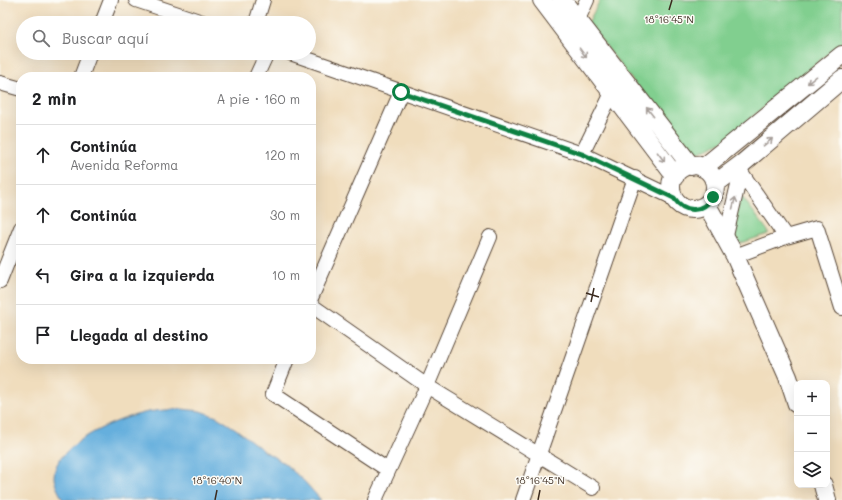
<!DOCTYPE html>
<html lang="es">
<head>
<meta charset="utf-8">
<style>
  :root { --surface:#fff; --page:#f2f2f2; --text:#202124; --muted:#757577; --line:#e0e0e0 }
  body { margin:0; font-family:Mali,sans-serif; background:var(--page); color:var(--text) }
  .controls { position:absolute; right:12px; bottom:12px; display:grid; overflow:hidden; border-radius:8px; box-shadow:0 4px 16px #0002 }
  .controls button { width:36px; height:36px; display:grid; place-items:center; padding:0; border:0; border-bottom:1px solid var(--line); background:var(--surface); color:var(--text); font:20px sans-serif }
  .stop { position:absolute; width:12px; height:12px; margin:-9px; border:3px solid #0b8043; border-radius:50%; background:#fff }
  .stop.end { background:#0b8043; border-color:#fff; box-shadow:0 1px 4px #0008 }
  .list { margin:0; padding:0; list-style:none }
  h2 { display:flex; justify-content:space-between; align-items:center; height:52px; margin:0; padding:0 16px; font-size:17px }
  h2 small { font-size:13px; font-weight:400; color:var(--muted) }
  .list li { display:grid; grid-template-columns:26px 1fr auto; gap:12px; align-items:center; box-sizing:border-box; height:60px; padding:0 16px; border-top:1px solid var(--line) }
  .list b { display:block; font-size:15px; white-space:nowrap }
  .list p { margin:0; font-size:13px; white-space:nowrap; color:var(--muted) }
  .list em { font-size:13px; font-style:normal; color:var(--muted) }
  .icon { flex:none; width:22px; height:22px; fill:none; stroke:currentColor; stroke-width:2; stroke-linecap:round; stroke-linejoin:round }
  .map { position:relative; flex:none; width:842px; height:500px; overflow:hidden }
  .search { position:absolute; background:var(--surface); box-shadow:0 4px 16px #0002; left:16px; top:16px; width:300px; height:44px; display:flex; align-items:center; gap:10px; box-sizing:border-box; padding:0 14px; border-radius:22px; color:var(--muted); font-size:15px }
  .panel { position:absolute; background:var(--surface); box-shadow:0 4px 16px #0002; left:16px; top:72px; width:300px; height:292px; border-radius:16px }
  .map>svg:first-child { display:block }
  .green { fill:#81cf8f; stroke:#5e7c56 }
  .water { fill:#65afdd; stroke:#506c7e }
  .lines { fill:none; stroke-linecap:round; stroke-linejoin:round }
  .minor-casing { stroke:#564536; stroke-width:16 }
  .major-casing { stroke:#564536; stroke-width:20 }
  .minor { stroke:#fff; stroke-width:14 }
  .major { stroke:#fff; stroke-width:18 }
  .oneway { stroke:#a79f9a }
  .route { stroke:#0b8043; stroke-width:5 }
  .ticks { fill:none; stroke:#3b2a1e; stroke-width:1.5 }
  .ticks-label { font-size:10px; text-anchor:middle; fill:#3b2a1e; stroke:#fdfcf7; stroke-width:3; stroke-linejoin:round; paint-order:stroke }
</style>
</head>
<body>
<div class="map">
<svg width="842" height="500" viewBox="0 0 842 500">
  <rect width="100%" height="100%" fill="#fdfcf7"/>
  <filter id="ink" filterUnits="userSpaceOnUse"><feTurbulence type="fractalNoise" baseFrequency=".025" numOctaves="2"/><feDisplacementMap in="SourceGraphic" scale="8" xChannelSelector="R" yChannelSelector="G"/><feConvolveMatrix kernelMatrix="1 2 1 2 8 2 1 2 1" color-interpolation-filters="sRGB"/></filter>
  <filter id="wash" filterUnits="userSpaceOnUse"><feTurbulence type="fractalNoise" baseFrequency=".012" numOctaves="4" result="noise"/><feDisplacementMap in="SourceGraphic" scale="16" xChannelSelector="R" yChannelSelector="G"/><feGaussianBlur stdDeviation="0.9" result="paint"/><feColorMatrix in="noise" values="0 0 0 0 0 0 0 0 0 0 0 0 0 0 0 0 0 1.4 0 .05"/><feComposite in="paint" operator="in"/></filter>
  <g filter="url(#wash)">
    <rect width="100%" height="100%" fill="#f0ddbd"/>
    <!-- green -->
    <path class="green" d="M600,0H842V42L723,141L700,152L689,154L588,23Z
      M740,198H743L768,231V234L735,245L731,235Z"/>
    <!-- water -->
    <path class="water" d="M182,409L200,411L217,417L236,429L264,451L284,463L304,481L321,500H63C60,494 54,484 54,477C53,446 114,420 140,414C153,410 168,410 182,409Z"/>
  </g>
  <g filter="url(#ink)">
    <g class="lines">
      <defs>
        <path id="minor" d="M136,0L205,23
          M102,23L111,0
          M256,23L263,0
          M574,28L587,0
          M290,53L582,154L674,198
          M81,77L90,53
          M256,77L267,53
          M0,83L21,89
          M582,154L612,93
          M786,237L817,228L842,308
          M725,240L742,167
          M735,256L786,237L741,172
          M0,281L21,228
          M311,298L401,92
          M311,305L427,386L593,488
          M287,359L273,394L388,470
          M375,500L427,386L490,237
          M523,500L635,178"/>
        <path id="major" d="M542,0L675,176
          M562,0L691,166
          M671 187a22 22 0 1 1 44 0a22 22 0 1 1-44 0Z
          M703,168L842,55
          M715,184L743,163L842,79
          M707,205L735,256L788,377L797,404
          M823,485L827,500"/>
      </defs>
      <!-- minor casing -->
      <use href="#minor" class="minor-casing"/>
      <!-- major casing -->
      <use href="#major" class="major-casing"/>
      <!-- minor -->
      <use href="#minor" class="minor"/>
      <!-- major -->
      <use href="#major" class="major"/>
    </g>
    <!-- one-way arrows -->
    <defs><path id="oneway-shaft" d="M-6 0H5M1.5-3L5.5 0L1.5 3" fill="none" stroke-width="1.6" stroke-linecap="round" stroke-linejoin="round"/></defs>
    <g class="oneway">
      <use href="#oneway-shaft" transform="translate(583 53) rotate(53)"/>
      <use href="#oneway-shaft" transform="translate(812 80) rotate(141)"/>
      <use href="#oneway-shaft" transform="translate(650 112) rotate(-128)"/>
      <use href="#oneway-shaft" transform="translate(768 142) rotate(-40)"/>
      <use href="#oneway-shaft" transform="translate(661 157) rotate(53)"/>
      <use href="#oneway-shaft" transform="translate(734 203) rotate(-76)"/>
    </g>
  </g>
  <g class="lines" filter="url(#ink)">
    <!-- route -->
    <path class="route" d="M401,92L582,154L674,198C685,214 702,213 713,197"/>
  </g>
  <!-- ticks -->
  <path class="ticks" d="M669,10L672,0M586,293L599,297M591,302L594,288M215,500L217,490M538,500L540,490"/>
  <g class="ticks-label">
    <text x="669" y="23">18°16'45"N</text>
    <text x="217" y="484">18°16'40"N</text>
    <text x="540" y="484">18°16'45"N</text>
  </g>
</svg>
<div class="controls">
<button>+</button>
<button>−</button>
<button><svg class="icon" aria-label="layers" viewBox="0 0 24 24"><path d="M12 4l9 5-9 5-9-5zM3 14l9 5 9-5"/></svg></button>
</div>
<div class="stop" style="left:401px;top:92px"></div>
<div class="stop end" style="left:713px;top:197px"></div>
<div class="search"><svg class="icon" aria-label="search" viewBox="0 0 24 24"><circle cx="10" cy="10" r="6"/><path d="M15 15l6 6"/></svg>Buscar aquí</div>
<section class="panel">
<h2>2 min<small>A pie · 160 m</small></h2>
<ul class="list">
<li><svg class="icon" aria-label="ahead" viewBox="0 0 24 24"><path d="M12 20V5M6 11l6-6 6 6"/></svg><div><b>Continúa</b><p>Avenida Reforma</p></div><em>120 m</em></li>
<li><svg class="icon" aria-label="ahead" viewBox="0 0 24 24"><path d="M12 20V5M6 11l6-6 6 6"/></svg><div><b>Continúa</b></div><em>30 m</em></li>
<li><svg class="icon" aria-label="left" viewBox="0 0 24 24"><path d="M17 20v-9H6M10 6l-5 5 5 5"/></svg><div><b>Gira a la izquierda</b></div><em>10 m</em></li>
<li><svg class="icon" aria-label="arrive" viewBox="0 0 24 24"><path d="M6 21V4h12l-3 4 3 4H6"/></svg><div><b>Llegada al destino</b></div></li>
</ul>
</section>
</div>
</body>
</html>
